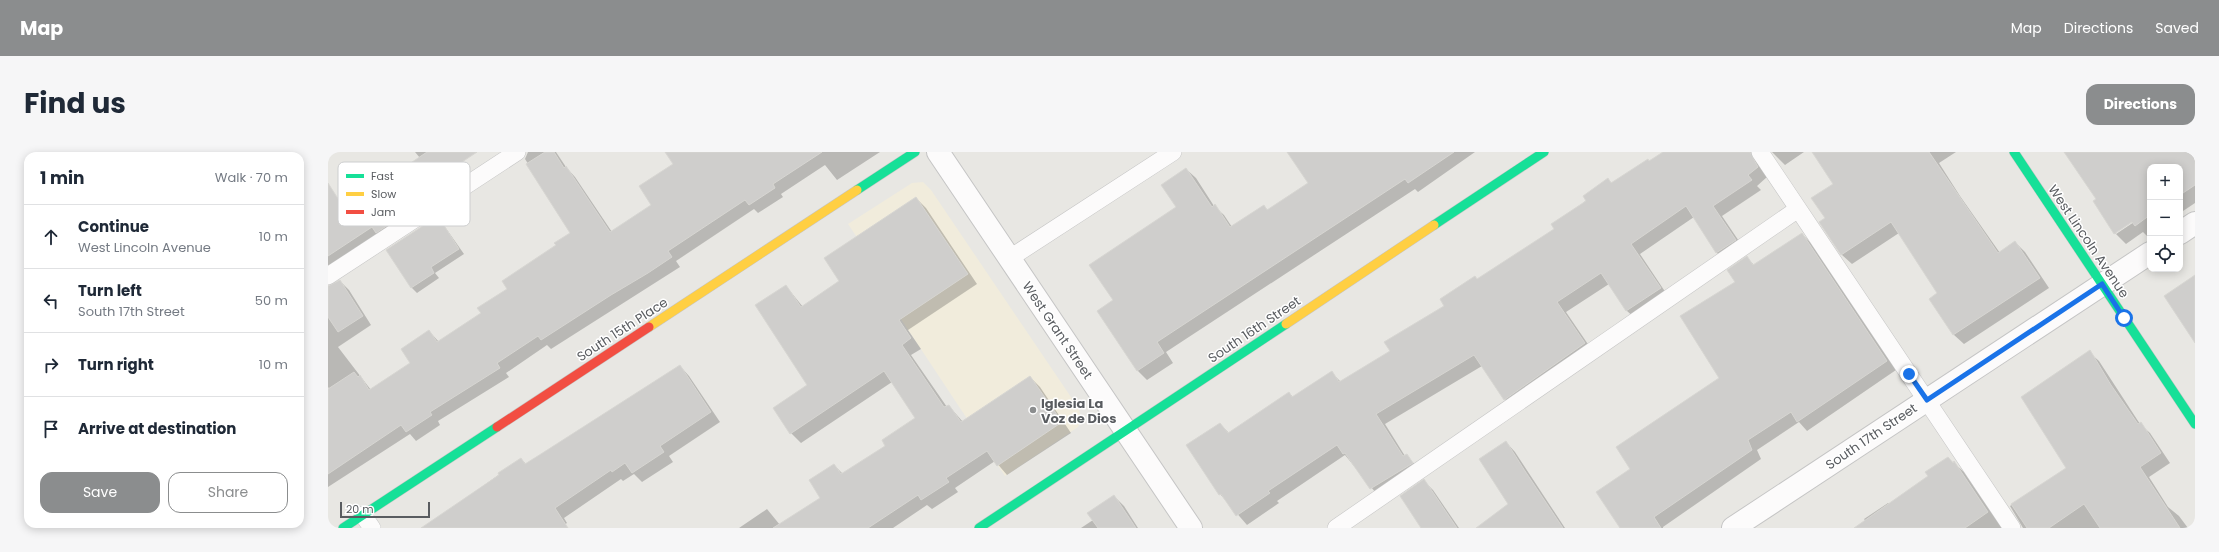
<!DOCTYPE html>
<html lang="en">
<head>
<meta charset="utf-8">
<style>
  :root { --surface:#fff; --page:#f6f6f7; --text:#1f2937; --muted:#747a83; --line:#e0e1e3; --accent:#8b8d8e }
  body { margin:0; font-family:Poppins,sans-serif; background:var(--page); color:var(--text) }
  .controls { position:absolute; right:12px; top:12px; display:grid; overflow:hidden; border-radius:8px; box-shadow:0 2px 10px #0003 }
  .controls button { width:36px; height:36px; display:grid; place-items:center; padding:0; border:0; border-bottom:1px solid var(--line); background:var(--surface); color:var(--text); font:20px sans-serif }
  .scale { position:absolute; left:12px; bottom:10px; width:90px; box-sizing:border-box; padding-left:4px; border:2px solid #595c60; border-top:0; font-size:11px; line-height:14px; white-space:nowrap; color:#595c60; -webkit-text-stroke:3px #fff; paint-order:stroke }
  .stop { position:absolute; width:12px; height:12px; margin:-9px; border:3px solid #1a73e8; border-radius:50%; background:#fff }
  .stop.end { background:#1a73e8; border-color:#fff; box-shadow:0 1px 4px #0008 }
  .list { margin:0; padding:0; list-style:none }
  h2 { display:flex; justify-content:space-between; align-items:center; height:52px; margin:0; padding:0 16px; font-size:17px }
  h2 small { font-size:13px; font-weight:400; color:var(--muted) }
  .list li { display:grid; grid-template-columns:26px 1fr auto; gap:12px; align-items:center; box-sizing:border-box; height:64px; padding:0 16px; border-top:1px solid var(--line) }
  .list b { display:block; font-size:15px; white-space:nowrap }
  .list p { margin:0; font-size:13px; white-space:nowrap; color:var(--muted) }
  .list em { font-size:13px; font-style:normal; color:var(--muted) }
  .actions { display:flex; gap:8px; padding:12px 16px }
  .actions a { flex:1; padding:9px 0; border:1px solid var(--accent); border-radius:12px; text-align:center; font-size:14px; color:var(--accent) }
  .actions .main { background:var(--accent); color:#fff }
  .icon { flex:none; width:22px; height:22px; fill:none; stroke:currentColor; stroke-width:2; stroke-linecap:round; stroke-linejoin:round }
  .map { position:relative; flex:none; width:1867px; height:376px; overflow:hidden; border-radius:12px }
  header { display:flex; align-items:center; gap:24px; box-sizing:border-box; height:56px; padding:0 20px; background:var(--accent); color:#fff }
  header strong { font-size:19px }
  nav { display:flex; gap:22px; margin-inline-start:auto; font-size:14px }
  .intro { display:flex; align-items:center; justify-content:space-between; box-sizing:border-box; height:96px; padding:0 24px }
  h1 { margin:0; font-size:28px }
  .button { padding:10px 18px; border-radius:12px; background:var(--accent); color:#fff; font-size:14px; font-weight:700 }
  main { display:flex; gap:24px; padding:0 24px }
  aside { flex:1; background:var(--surface); border-radius:12px; box-shadow:0 2px 10px #0003 }
  .map>svg:first-child { display:block }
  .commercial { fill:#f1ecdc }
  .shadow { fill:#0003; fill-rule:evenodd }
  .building { fill:#cfcecc; stroke:#d7d6d2 }
  .lines { fill:none; stroke-linecap:round; stroke-linejoin:round }
  .lane-casing { stroke:#c5c5c5; stroke-width:18 }
  .street-casing { stroke:#c5c5c5; stroke-width:24 }
  .fast-casing { stroke:#c5c5c4; stroke-width:10 }
  .slow-casing { stroke:#c5c5c4; stroke-width:10 }
  .jam-casing { stroke:#c5c5c4; stroke-width:10 }
  .lane { stroke:#fcfbfb; stroke-width:17 }
  .street { stroke:#fcfbfb; stroke-width:22 }
  .fast { stroke:#16e098; stroke-width:9 }
  .slow { stroke:#ffcf43; stroke-width:9 }
  .jam { stroke:#f24e42; stroke-width:9 }
  .route { stroke:#1a73e8; stroke-width:5 }
  .poi-dot { fill:#8b8d8e; stroke:#fff; stroke-width:1.5 }
  .labels { text-anchor:middle; stroke-width:3; stroke-linejoin:round; paint-order:stroke }
  .street-label { font-size:13px; fill:#595c60; stroke:#fff }
  .poi-label { font-size:13px; font-weight:bold; fill:#595c60; stroke:#fff; text-anchor:start }
  .key { fill:#fff; stroke:#cdcecf; stroke-width:1 }
  .key-label { font-size:11px; fill:#595c60 }
</style>
</head>
<body>
<header>
<strong>Map</strong>
<nav><a>Map</a><a>Directions</a><a>Saved</a></nav>
</header>
<div class="intro"><h1>Find us</h1><a class="button">Directions</a></div>
<main>
<aside>
<h2>1 min<small>Walk · 70 m</small></h2>
<ul class="list">
<li><svg class="icon" aria-label="ahead" viewBox="0 0 24 24"><path d="M12 20V5M6 11l6-6 6 6"/></svg><div><b>Continue</b><p>West Lincoln Avenue</p></div><em>10 m</em></li>
<li><svg class="icon" aria-label="left" viewBox="0 0 24 24"><path d="M17 20v-9H6M10 6l-5 5 5 5"/></svg><div><b>Turn left</b><p>South 17th Street</p></div><em>50 m</em></li>
<li><svg class="icon" aria-label="right" viewBox="0 0 24 24"><path d="M7 20v-9h11M14 6l5 5-5 5"/></svg><div><b>Turn right</b></div><em>10 m</em></li>
<li><svg class="icon" aria-label="arrive" viewBox="0 0 24 24"><path d="M6 21V4h12l-3 4 3 4H6"/></svg><div><b>Arrive at destination</b></div></li>
</ul>
<div class="actions"><a class="main">Save</a><a>Share</a></div>
</aside>
<div class="map">
<svg width="1867" height="376" viewBox="0 0 1867 376">
  <rect width="100%" height="100%" fill="#e8e7e3"/>
  <!-- commercial -->
  <path class="commercial" d="M595,30L603,38L751,257L753,267L750,275L677,324L573,167L580,161L520,72L584,31Z"/>
  <!-- shadow -->
  <path class="shadow" d="M87,0H129L142,20L107,43L108,46L0,129V60L12,52L17,57L92,6Z
    M200,0H228L238,15L247,25L284,80L324,53L346,12L340,0H552L509,28L497,13L453,42L455,45L430,61L426,57L348,109L352,115L223,197L219,193L178,221L181,225L110,269L112,273L88,289L82,282L0,335V255L9,249L0,235V135L12,129L21,138L43,173L10,195L43,238L83,212L101,179L111,190L154,162L244,81L197,7Z
    M967,0H1147L1090,40L1087,37L838,200L845,211L819,228L810,219L770,159L786,149L849,55L858,17L868,26L886,54L896,63L904,75L935,54L940,58L981,31Z
    M1337,0H1440L1439,25L1429,34L1433,38L1394,64L1417,98L1399,110L1389,101L1366,65L1312,102L1342,147L1309,168L1299,159L1281,132L1238,160L1266,201L1186,257L1177,247L1154,214L1057,272L1077,304L1088,313L1052,346L1017,303L949,349L951,351L919,373L892,342V272L901,281L961,241L965,245L1003,220L1013,230L1064,200L1150,128L1227,77L1280,28L1284,31Z
    M1444,0H1476L1457,13Z
    M1485,0H1628L1611,11L1632,44L1672,101L1687,90L1697,100L1721,136L1636,192L1626,183L1602,147L1611,142L1571,81L1524,112L1514,103L1492,71L1498,67L1506,32Z
    M1739,0H1867V51L1852,61V15H1822V82L1819,84L1815,80L1798,92L1787,81L1769,47ZM1808,66L1809,68L1788,82V79Z
    M588,46L598,56L649,132L580,178L593,197L583,203L619,255L621,254L635,270L702,225L712,235L743,281L679,323L667,309L627,336L630,340L604,357L599,353L565,376H411L439,357L452,373L493,346L506,313L515,322L558,294L588,266L564,230L473,291L463,281L446,256L481,233L458,134L475,155L512,129Z
    M110,65L136,102L107,121L111,126L89,141L83,135Z
    M1474,82L1484,92L1568,218L1479,279L1471,270L1429,298L1433,307L1335,375V376H1294L1304,317L1393,226L1408,130L1419,106L1427,114Z
    M1761,200L1771,209L1812,272L1822,281L1842,311L1821,325L1840,355L1851,364L1860,376H1695L1682,354L1739,316Z
    M352,214L361,224L392,270L341,304L345,310L314,330L306,322L295,329L293,327L236,366L239,371L232,376H96L193,307L198,312Z
    M1178,290L1187,300L1237,376H1150L1182,352Z
    M1620,306L1636,320L1674,376H1535L1540,372L1536,367L1560,351L1562,352L1601,325Z
    M1096,329L1105,338L1131,376H1095Z
    M786,344L796,354L810,376H753L765,368Z"/>
  <!-- building -->
  <path class="building" d="M99,0H149L98,34L100,37L94,40L99,47L48,81L44,75L0,104V31L16,56Z
    M217,0H226L236,16L238,14L282,80L323,53L311,34L345,12L337,0H494L445,32L447,36L421,53L417,48L340,99L344,105L320,121L283,143L213,188L210,184L169,211L172,216L102,260L104,263L78,280L73,273L0,322V237L26,220L30,225L32,223L41,238L82,211L73,197L101,178L109,190L153,161L149,156L179,137L174,129L228,93L226,91L242,81L198,12Z
    M959,0H1126L1080,31L1077,27L829,190L836,201L809,219L769,159L785,148L761,113L848,55L833,33L858,16L884,55L887,52L902,75L936,53L939,58L980,31Z
    M1335,0H1422L1430,15L1420,23L1424,28L1385,54L1408,88L1388,101L1358,54L1303,92L1333,136L1298,159L1273,121L1229,150L1257,191L1176,248L1146,203L1048,262L1075,304L1079,302L1085,311L1042,337L1017,301L1015,302L1009,293L940,339L942,341L908,364L893,342L891,343L858,293L892,271L900,281L961,240L964,245L1004,219L1011,230L1062,199L1056,190L1116,154L1112,147L1147,124L1149,127L1226,77L1223,72L1258,49L1255,44L1280,26L1283,31L1320,7L1321,9Z
    M1484,0H1601L1670,101L1687,89L1712,126L1625,183L1601,147L1609,141L1563,70L1513,103L1491,70L1497,66L1483,46L1505,32Z
    M1736,0H1867V33L1852,43V15H1822V63L1807,74L1804,70L1786,82L1765,49L1768,47Z
    M588,45L640,122L571,168L583,186L574,193L616,255L621,253L633,270L702,224L734,270L669,314L659,299L618,326L621,330L593,348L590,343L540,376H445L492,346L481,328L506,312L513,322L557,294L554,288L587,266L556,219L462,282L445,256L479,233L427,153L458,133L473,155L511,129L496,106Z
    M110,64L131,97L103,115L106,121L83,136L58,98Z
    M1474,81L1559,209L1469,270L1463,260L1420,288L1424,298L1326,365L1333,376H1292L1268,340L1302,317L1288,295L1391,226L1352,164L1407,130L1399,118L1419,104L1425,113Z
    M1867,123V191L1836,144Z
    M12,128L35,164L10,180L0,165V134Z
    M1762,198L1783,233L1810,272L1813,270L1833,301L1812,315L1852,376H1772L1756,352L1721,376H1699L1683,352L1738,316L1693,245Z
    M352,213L383,260L332,294L336,300L304,321L297,311L284,320L283,318L227,356L240,376H93L171,323L170,321L193,306L197,312L213,302Z
    M1178,289L1197,319L1235,376H1148L1180,352L1151,307Z
    M1620,305L1625,311L1626,309L1660,360L1637,376H1526L1600,324L1597,320Z
    M1096,327L1129,376H1093L1072,344Z
    M786,343L808,376H770L759,361Z"/>
  <g class="lines">
    <defs>
      <path id="lane" d="M1432,0L1684,376
        M682,106L845,0
        M0,124L189,0
        M35,363L44,376
        M1008,376L1470,57"/>
      <path id="street" d="M610,0L863,376
        M1852,81L1867,71
        M1405,376L1822,101"/>
      <path id="fast" d="M1686,0L1867,272
        M529,38L587,0
        M1106,73L1216,0
        M15,376L169,275
        M651,376L958,172"/>
      <path id="slow" d="M958,172L1106,73
        M321,175L529,38"/>
      <path id="jam" d="M169,275L321,175"/>
    </defs>
    <!-- lane casing -->
    <use href="#lane" class="lane-casing"/>
    <!-- street casing -->
    <use href="#street" class="street-casing"/>
    <!-- fast casing -->
    <use href="#fast" class="fast-casing"/>
    <!-- slow casing -->
    <use href="#slow" class="slow-casing"/>
    <!-- jam casing -->
    <use href="#jam" class="jam-casing"/>
    <!-- lane -->
    <use href="#lane" class="lane"/>
    <!-- street -->
    <use href="#street" class="street"/>
    <!-- fast -->
    <use href="#fast" class="fast"/>
    <!-- slow -->
    <use href="#slow" class="slow"/>
    <!-- jam -->
    <use href="#jam" class="jam"/>
  </g>
  <g class="lines">
    <!-- route -->
    <path class="route" d="M1581,222L1599,248L1774,132L1796,166"/>
  </g>
  <!-- markers -->
  <circle class="poi-dot" cx="705" cy="258" r="4"/>
  <g class="labels">
    <!-- street labels -->
    <g class="street-label">
      <text transform="translate(1761 89) rotate(56)" y="5">West Lincoln Avenue</text>
      <text transform="translate(294 177) rotate(-33)" y="5">South 15th Place</text>
      <text transform="translate(926 177) rotate(-34)" y="5">South 16th Street</text>
      <text transform="translate(730 178) rotate(56)" y="5">West Grant Street</text>
      <text transform="translate(1543 284) rotate(-34)" y="5">South 17th Street</text>
    </g>
    <!-- poi labels -->
    <g class="poi-label">
      <text x="713" y="256">Iglesia La<tspan x="713" dy="15">Voz de Dios</tspan></text>
    </g>
  </g>
  <!-- legend -->
  <rect x="10" y="10" width="132" height="64" rx="6" class="key"/>
  <rect x="18" y="22" width="18" height="4" fill="#16e098"/>
  <rect x="18" y="40" width="18" height="4" fill="#ffcf43"/>
  <rect x="18" y="58" width="18" height="4" fill="#f24e42"/>
  <g class="key-label">
    <text x="43" y="28">Fast</text>
    <text x="43" y="46">Slow</text>
    <text x="43" y="64">Jam</text>
  </g>
</svg>
<div class="controls">
<button>+</button>
<button>−</button>
<button><svg class="icon" aria-label="locate" viewBox="0 0 24 24"><circle cx="12" cy="12" r="6"/><path d="M12 2v4M12 18v4M2 12h4M18 12h4"/></svg></button>
</div>
<div class="scale">20 m</div>
<div class="stop" style="left:1796px;top:166px"></div>
<div class="stop end" style="left:1581px;top:222px"></div>
</div>
</main>
</body>
</html>
